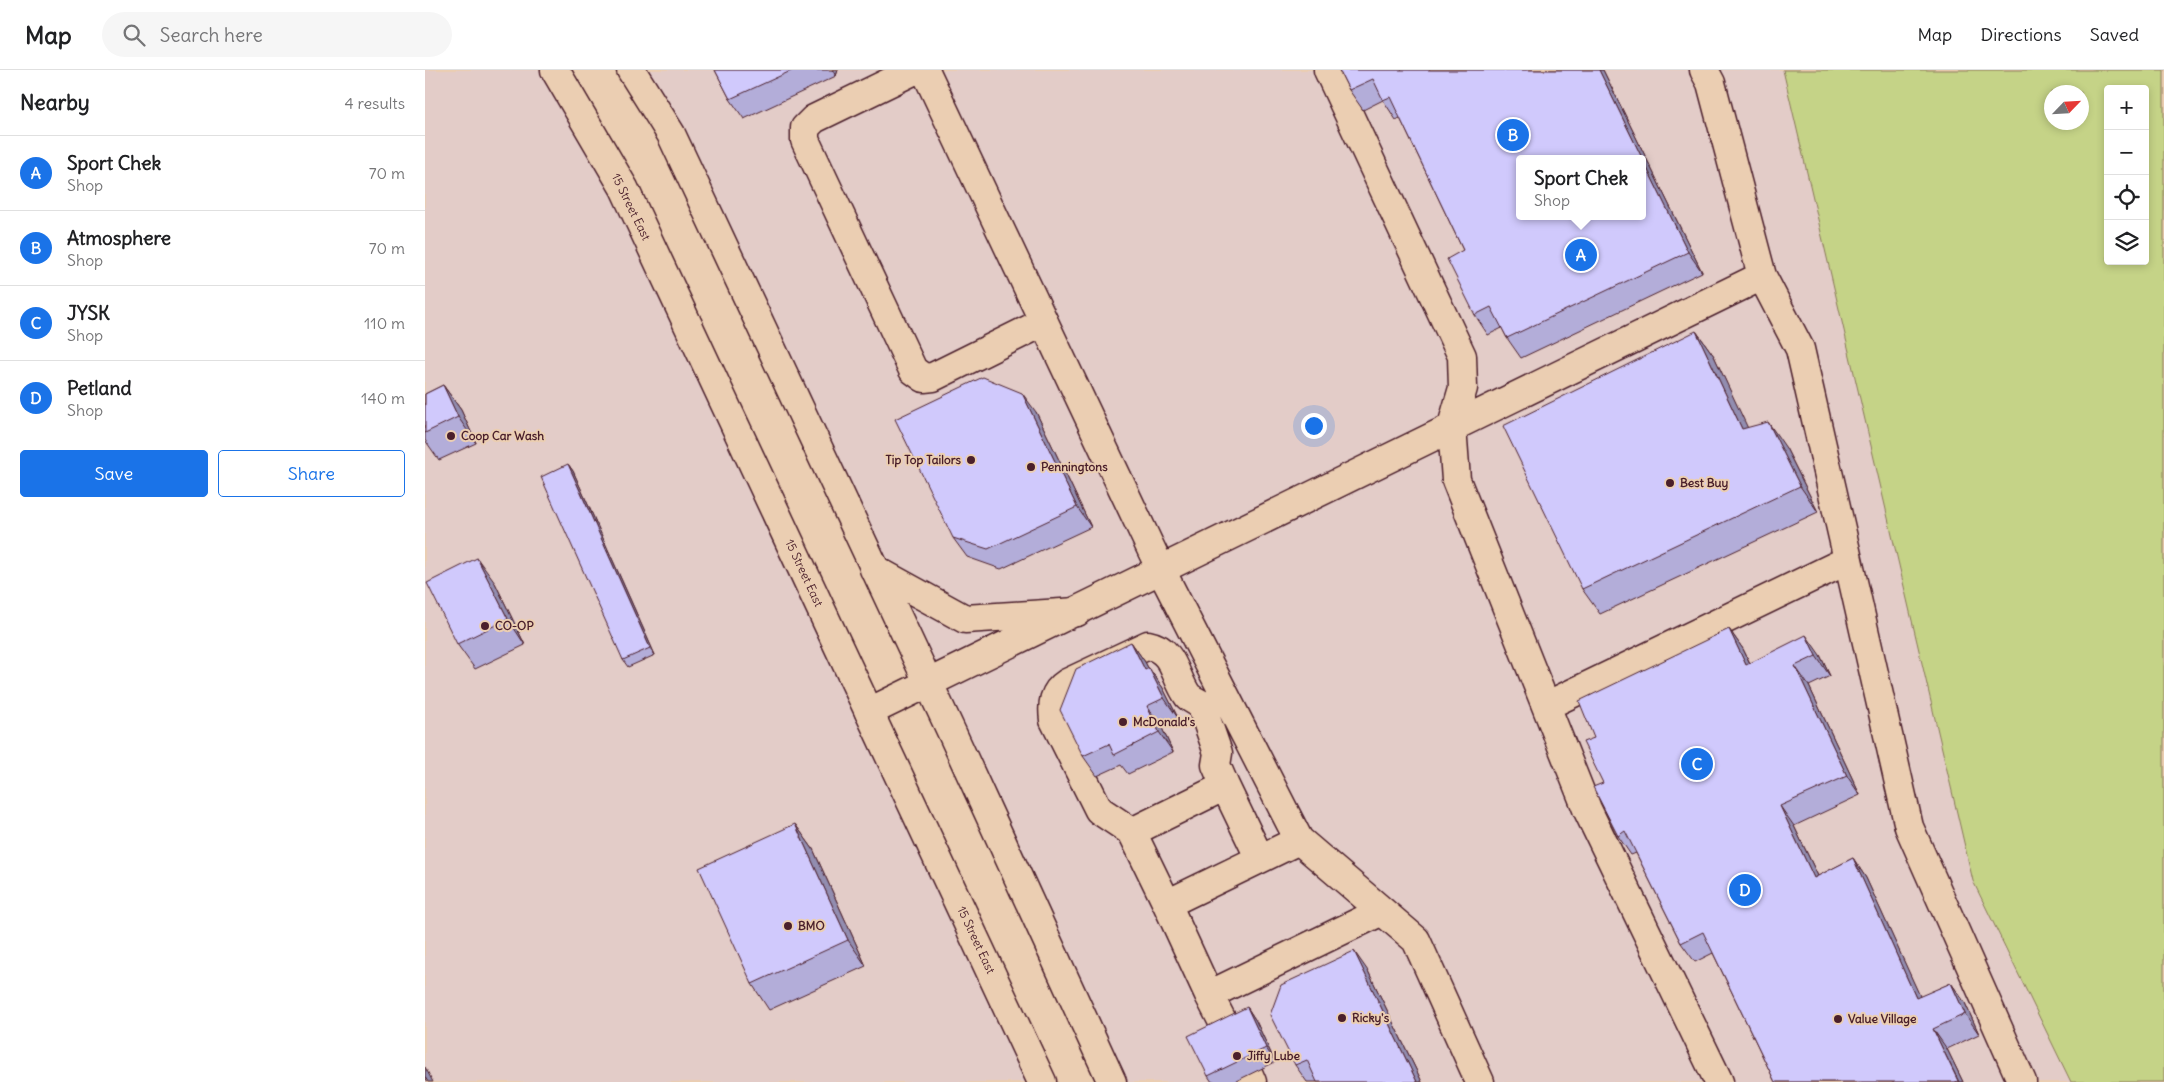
<!DOCTYPE html>
<html lang="en">
<head>
<meta charset="utf-8">
<style>
  :root { --surface:#fff; --page:#f6f6f6; --text:#202124; --muted:#757577; --line:#e0e0e0; --accent:#1a73e8 }
  body { margin:0; font-family:Delius,sans-serif; background:var(--page); color:var(--text) }
  .controls { position:absolute; right:15px; top:15px; display:grid; overflow:hidden; border-radius:5px; box-shadow:0 2px 8px #0003 }
  .controls button { width:45px; height:45px; display:grid; place-items:center; padding:0; border:0; border-bottom:1px solid var(--line); background:var(--surface); color:var(--text); font:25px sans-serif }
  .compass { position:absolute; left:1619px; top:15px; width:45px; height:45px; border-radius:50%; background:var(--surface); box-shadow:0 2px 8px #0003; rotate:65deg }
  .you { position:absolute; left:888px; top:355px; width:18px; height:18px; margin:-12px; border:4px solid #fff; border-radius:50%; background:#1a73e8; box-shadow:0 0 0 8px #1a73e833 }
  .badge { display:grid; place-items:center; width:32px; height:32px; border-radius:50%; background:var(--accent); color:#fff; font-size:16px; font-weight:700 }
  .pin { position:absolute; translate:-50% -50%; border:2px solid #fff; box-shadow:0 1px 5px #0006 }
  .popup { position:absolute; left:1091px; top:85px; width:130px; height:65px; box-sizing:border-box; display:grid; place-content:center; border-radius:5px; background:var(--surface); filter:drop-shadow(0 1px 4px #0005); font-size:16px; white-space:nowrap; color:var(--muted) }
  .popup b { font-size:19px; color:var(--text) }
  .popup::after { content:''; position:absolute; left:50%; top:100%; margin-left:-10px; border:10px solid transparent; border-top-color:var(--surface) }
  .list { margin:0; padding:0; list-style:none }
  h2 { display:flex; justify-content:space-between; align-items:center; height:65px; margin:0; padding:0 20px; font-size:21px }
  h2 small { font-size:16px; font-weight:400; color:var(--muted) }
  .list li { display:grid; grid-template-columns:32px 1fr auto; gap:15px; align-items:center; box-sizing:border-box; height:75px; padding:0 20px; border-top:1px solid var(--line) }
  .list b { display:block; font-size:19px; white-space:nowrap }
  .list p { margin:0; font-size:16px; white-space:nowrap; color:var(--muted) }
  .list em { font-size:16px; font-style:normal; color:var(--muted) }
  .actions { display:flex; gap:10px; padding:15px 20px }
  .actions a { flex:1; padding:11px 0; border:1px solid var(--accent); border-radius:5px; text-align:center; font-size:18px; color:var(--accent) }
  .actions .main { background:var(--accent); color:#fff }
  .icon { flex:none; width:28px; height:28px; fill:none; stroke:currentColor; stroke-width:2; stroke-linecap:round; stroke-linejoin:round }
  .map { position:relative; flex:none; width:1739px; height:1012px; overflow:hidden }
  header { display:flex; align-items:center; gap:30px; box-sizing:border-box; height:70px; padding:0 25px; background:var(--surface); border-bottom:1px solid var(--line) }
  header strong { font-size:24px }
  nav { display:flex; gap:28px; margin-inline-start:auto; font-size:18px }
  .search { width:350px; height:45px; background:var(--page); display:flex; align-items:center; gap:12px; box-sizing:border-box; padding:0 18px; border-radius:28px; color:var(--muted); font-size:19px }
  main { display:flex }
  aside { flex:1; background:var(--surface) }
  .map>svg:first-child { display:block }
  .built { fill:#e3ccc8; fill-rule:evenodd }
  .green { fill:#c5d387; stroke:#887959; fill-rule:evenodd }
  .lines { fill:none; stroke-linecap:round; stroke-linejoin:round }
  .minor-casing { stroke:#4a1f2b; stroke-width:31 }
  .major-casing { stroke:#4a1f2b; stroke-width:31 }
  .minor { stroke:#ebceb2; stroke-width:28 }
  .major { stroke:#ebceb2; stroke-width:28 }
  .wall { fill:#b3add9; stroke:#4a1f2b }
  .shaded-wall { fill:#928db0; stroke:#4a1f2b }
  .building { fill:#d0c9fc; stroke:#4a1f2b; fill-rule:evenodd }
  .poi-dot { fill:#4a1f2b; stroke:#ebceb2; stroke-width:2 }
  .labels { text-anchor:middle; stroke-width:4; stroke-linejoin:round; paint-order:stroke }
  .street-label { font-size:12px; fill:#4a1f2b; stroke:#ebceb2 }
  .poi-label { font-size:12px; font-weight:bold; fill:#4a1f2b; stroke:#ebceb2; text-anchor:start }
</style>
</head>
<body>
<header>
<strong>Map</strong>
<div class="search"><svg class="icon" aria-label="search" viewBox="0 0 24 24"><circle cx="10" cy="10" r="6"/><path d="M15 15l6 6"/></svg>Search here</div>
<nav><a>Map</a><a>Directions</a><a>Saved</a></nav>
</header>
<main>
<aside>
<h2>Nearby<small>4 results</small></h2>
<ul class="list">
<li><span class="badge">A</span><div><b>Sport Chek</b><p>Shop</p></div><em>70 m</em></li>
<li><span class="badge">B</span><div><b>Atmosphere</b><p>Shop</p></div><em>70 m</em></li>
<li><span class="badge">C</span><div><b>JYSK</b><p>Shop</p></div><em>110 m</em></li>
<li><span class="badge">D</span><div><b>Petland</b><p>Shop</p></div><em>140 m</em></li>
</ul>
<div class="actions"><a class="main">Save</a><a>Share</a></div>
</aside>
<div class="map">
<svg width="1739" height="1012" viewBox="0 0 1739 1012">
  <rect width="100%" height="100%" fill="#ebceb2"/>
  <filter id="ink" filterUnits="userSpaceOnUse"><feTurbulence type="fractalNoise" baseFrequency=".02" numOctaves="2"/><feDisplacementMap in="SourceGraphic" scale="10" xChannelSelector="R" yChannelSelector="G"/><feConvolveMatrix kernelMatrix="1 2 1 2 8 2 1 2 1" color-interpolation-filters="sRGB"/></filter>
  <g filter="url(#ink)">
    <!-- built -->
    <path class="built" d="M0,0H130L606,1012H0Z
      M206,0H1358L1548,811L1646,1012H687ZM1095,89H1217V146H1095Z"/>
    <!-- green -->
    <path class="green" d="M1358,0H1739V1012H1646L1548,811ZM1683,19H1720V191H1683ZM1626,22H1656V52H1626Z"/>
    <g class="lines">
      <defs>
        <path id="minor" d="M490,0L389,49L380,58V70L488,300L499,308L508,307L619,252
          M500,0L736,500L874,770L991,870L1055,1012
          M903,0L1037,286L1038,318L1027,356L1031,410L1162,739L1294,1012
          M1337,206L1375,279L1484,757L1597,1012
          M1121,636L1423,490
          M444,642C743,499 1039,350 1337,206L1286,13L1279,0
          M707,762L674,740L629,650C627,634 628,622 642,613L723,575C750,580 749,607 763,626C766,629 772,632 776,634L793,683L791,695L800,716
          M874,770L742,834L784,925L957,841
          M742,834L707,762L800,716L835,789
          M784,925L804,964
          M824,1005L827,1012"/>
        <path id="major" d="M130,0L199,118L617,1012
          M206,0L246,64L527,663L687,1012
          M449,499L540,549L652,542"/>
      </defs>
      <!-- minor casing -->
      <use href="#minor" class="minor-casing"/>
      <!-- major casing -->
      <use href="#major" class="major-casing"/>
      <!-- minor -->
      <use href="#minor" class="minor"/>
      <!-- major -->
      <use href="#major" class="major"/>
    </g>
    <!-- wall -->
    <path class="wall" d="M290,0H413L411,6L319,49L305,29Z
      M914,0H1178L1277,202L1096,288L1082,268L1077,258L1063,265L1050,245L1038,180L975,48L971,50L958,30L938,40L924,20Z
      M1271,261L1289,286L1322,358L1361,378L1393,442L1175,544L1157,519Z
      M18,315L36,340L51,373L14,390L0,370V324Z
      M611,342L666,457L576,499L542,487L528,468Z
      M143,394L148,401L230,585L203,597L198,590Z
      M70,513L100,575L50,599L32,574Z
      M1304,559L1318,579L1325,593L1395,585L1405,606L1384,616L1435,725L1369,756L1393,806L1428,788L1441,808L1495,927L1526,913L1540,933L1554,964L1522,979L1538,1012H1350L1288,883L1270,892L1256,873L1211,783L1206,785L1193,766L1178,713L1169,668Z
      M706,572L720,592L723,598H724L738,618L753,648L736,656L748,682L703,704L696,695L672,706L658,686Z
      M370,754L388,779L441,896L344,940L327,914Z
      M943,901L997,1012H882L870,995Z
      M822,937L831,951L850,992L809,1012H787L783,1006Z"/>
    <!-- shaded-wall -->
    <path class="shaded-wall" d="M407,0H413L411,6Z
      M1174,0H1178L1277,202L1263,182Z
      M1271,261L1289,286L1335,384L1317,359Z
      M18,315L36,340L51,373L33,347Z
      M597,323L611,342L666,457L652,437Z
      M1343,352L1361,378L1393,442L1375,416Z
      M143,394L148,401L230,585L225,578Z
      M52,488L70,513L100,575L83,549Z
      M1304,559L1318,579L1335,615L1321,595Z
      M1381,565L1395,585L1405,606L1391,586Z
      M706,572L720,592L734,619L720,600Z
      M1370,596L1384,616L1435,725L1422,706Z
      M724,598L738,618L753,648L739,628Z
      M722,636L736,656L748,682L734,662Z
      M1355,736L1369,756L1403,827L1389,808Z
      M370,754L388,779L441,896L423,870Z
      M1428,788L1441,808L1505,948L1491,928Z
      M929,881L943,901L997,1012H992Z
      M1526,913L1540,933L1554,964L1540,944Z
      M822,937L831,951L850,992L841,978Z
      M1508,959L1522,979L1538,1012H1534Z
      M0,997L8,1012H3L0,1007Z"/>
    <!-- building -->
    <path class="building" d="M290,0H368L305,29Z
      M914,0H1174L1263,182L1082,268L1066,237L1050,245L1022,189L1038,180L965,27L958,30L948,9L924,20ZM1095,89H1217V146H1095Z
      M1271,261L1317,359L1343,352L1375,416L1157,519L1078,356Z
      M558,307L597,323L652,437L563,479L528,468L470,349Z
      M18,315L33,347L0,363V324Z
      M143,394L225,578L198,590L116,407Z
      M52,488L83,549L32,574L2,513Z
      M1304,559L1321,595L1381,565L1391,586L1370,596L1422,706L1355,736L1389,808L1428,788L1491,928L1526,913L1540,944L1508,959L1533,1011L1530,1012H1350L1278,862L1256,873L1200,761L1193,766L1168,717L1178,713L1158,672L1169,668L1154,631Z
      M706,572L720,600L724,598L739,628L722,636L734,662L689,685L684,674L658,686L635,640L651,599Z
      M370,754L423,870L327,914L274,798Z
      M929,881L992,1012H892L882,990L870,995L845,945L856,915Z
      M822,937L841,978L783,1006L763,966Z"/>
  </g>
  <!-- markers -->
  <g class="poi-dot">
    <circle cx="26" cy="366" r="5"/>
    <circle cx="546" cy="390" r="5"/>
    <circle cx="606" cy="397" r="5"/>
    <circle cx="1245" cy="413" r="5"/>
    <circle cx="60" cy="556" r="5"/>
    <circle cx="698" cy="652" r="5"/>
    <circle cx="363" cy="856" r="5"/>
    <circle cx="917" cy="948" r="5"/>
    <circle cx="1413" cy="949" r="5"/>
    <circle cx="812" cy="986" r="5"/>
  </g>
  <g class="labels">
    <!-- street labels -->
    <g class="street-label">
      <text transform="translate(206 137) rotate(64)" y="4">15 Street East</text>
      <text transform="translate(379 503) rotate(65)" y="4">15 Street East</text>
      <text transform="translate(551 870) rotate(65)" y="4">15 Street East</text>
    </g>
    <!-- poi labels -->
    <g class="poi-label">
      <text x="36" y="370">Coop Car Wash</text>
      <text x="536" y="394" text-anchor="end">Tip Top Tailors</text>
      <text x="616" y="401">Penningtons</text>
      <text x="1255" y="417">Best Buy</text>
      <text x="70" y="560">CO-OP</text>
      <text x="708" y="656">McDonald's</text>
      <text x="373" y="860">BMO</text>
      <text x="927" y="952">Ricky's</text>
      <text x="1423" y="953">Value Village</text>
      <text x="822" y="990">Jiffy Lube</text>
    </g>
  </g>
</svg>
<div class="controls">
<button>+</button>
<button>−</button>
<button><svg class="icon" aria-label="locate" viewBox="0 0 24 24"><circle cx="12" cy="12" r="6"/><path d="M12 2v4M12 18v4M2 12h4M18 12h4"/></svg></button>
<button><svg class="icon" aria-label="layers" viewBox="0 0 24 24"><path d="M12 4l9 5-9 5-9-5zM3 14l9 5 9-5"/></svg></button>
</div>
<svg class="compass" viewBox="-18 -18 36 36"><path d="M0-13l5 13h-10z" fill="#e53935"/><path d="M0 13l5-13h-10z" fill="#757577"/></svg>
<div class="you"></div>
<div class="pin badge" style="left:1156px;top:185px">A</div>
<div class="popup"><b>Sport Chek</b>Shop</div>
<div class="pin badge" style="left:1088px;top:65px">B</div>
<div class="pin badge" style="left:1272px;top:694px">C</div>
<div class="pin badge" style="left:1320px;top:820px">D</div>
</div>
</main>
</body>
</html>
